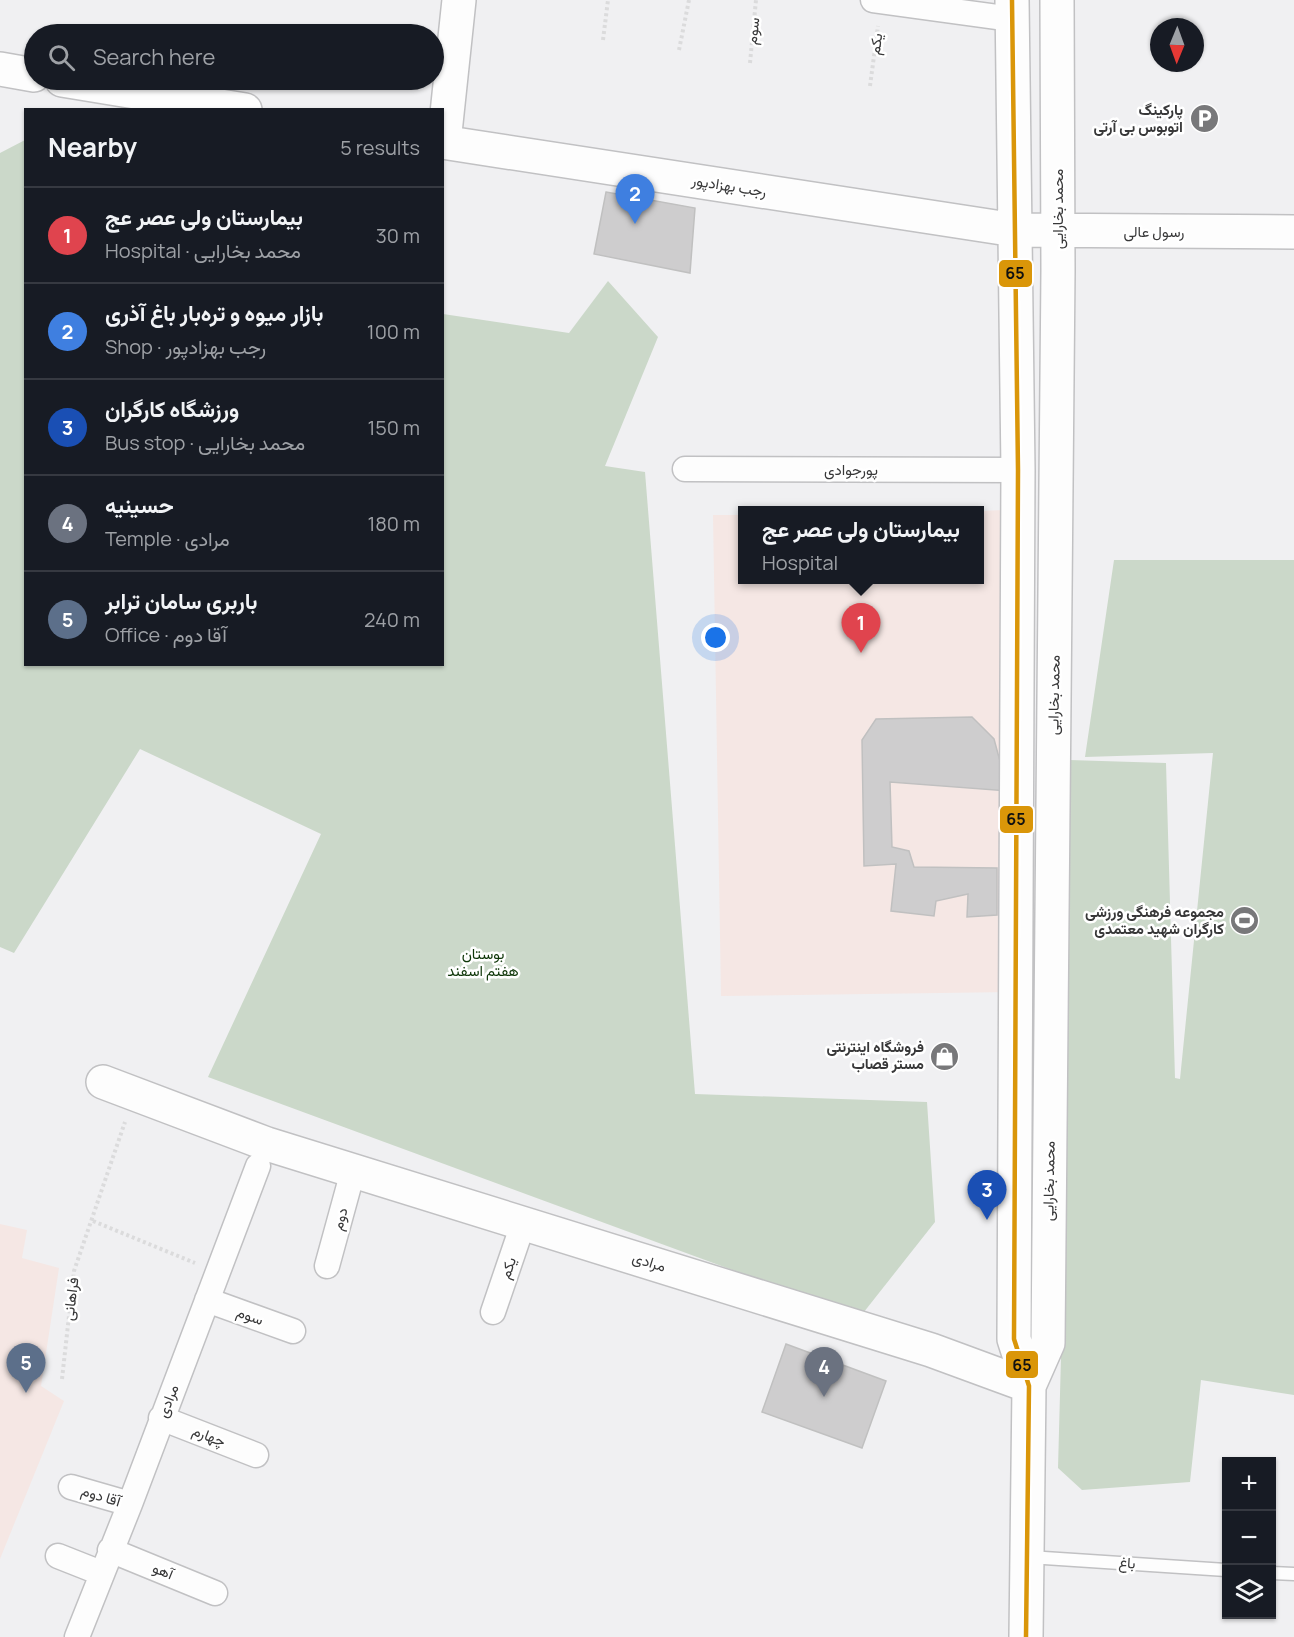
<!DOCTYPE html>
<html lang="en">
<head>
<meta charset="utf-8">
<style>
  :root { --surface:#171b24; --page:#20242c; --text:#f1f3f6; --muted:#9ea1a6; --line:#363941; --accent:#78787a }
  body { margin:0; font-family:Manrope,Vazirmatn,sans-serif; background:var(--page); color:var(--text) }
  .controls { position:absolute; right:18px; bottom:18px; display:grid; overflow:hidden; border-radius:0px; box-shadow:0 2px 4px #0004 }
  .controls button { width:54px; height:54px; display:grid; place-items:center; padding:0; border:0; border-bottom:2px solid var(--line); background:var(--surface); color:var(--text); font:30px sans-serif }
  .compass { position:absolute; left:1150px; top:18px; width:54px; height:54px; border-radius:50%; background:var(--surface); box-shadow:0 2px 4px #0004; rotate:181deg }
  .you { position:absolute; left:716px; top:638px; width:21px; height:21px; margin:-15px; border:4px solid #fff; border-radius:50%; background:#1a73e8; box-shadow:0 0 0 9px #1a73e833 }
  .badge { display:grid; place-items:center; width:39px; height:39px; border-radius:50%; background:var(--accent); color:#fff; font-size:20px; font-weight:700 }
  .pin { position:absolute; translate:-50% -50px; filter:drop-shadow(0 2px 3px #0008) }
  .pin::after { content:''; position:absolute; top:32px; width:21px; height:18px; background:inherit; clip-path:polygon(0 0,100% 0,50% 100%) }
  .popup { position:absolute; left:738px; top:506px; width:246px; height:78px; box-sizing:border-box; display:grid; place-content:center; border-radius:0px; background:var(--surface); filter:drop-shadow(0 2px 4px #0005); font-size:20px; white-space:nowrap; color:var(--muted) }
  .popup b { font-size:22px; color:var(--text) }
  .popup::after { content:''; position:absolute; left:50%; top:100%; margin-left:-12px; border:12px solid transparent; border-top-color:var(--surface) }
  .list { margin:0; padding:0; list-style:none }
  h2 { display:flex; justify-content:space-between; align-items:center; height:78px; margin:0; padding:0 24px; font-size:26px }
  h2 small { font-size:20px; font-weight:400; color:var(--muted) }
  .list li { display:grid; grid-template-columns:39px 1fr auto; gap:18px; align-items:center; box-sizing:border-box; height:96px; padding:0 24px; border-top:2px solid var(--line) }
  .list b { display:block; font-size:22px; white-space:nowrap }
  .list p { margin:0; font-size:20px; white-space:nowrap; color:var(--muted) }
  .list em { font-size:20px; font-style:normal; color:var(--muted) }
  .icon { flex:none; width:33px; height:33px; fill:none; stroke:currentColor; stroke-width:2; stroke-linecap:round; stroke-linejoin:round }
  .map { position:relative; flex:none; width:1294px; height:1637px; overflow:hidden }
  .search { position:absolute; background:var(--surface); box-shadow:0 2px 4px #0004; left:24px; top:24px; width:420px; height:66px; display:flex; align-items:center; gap:15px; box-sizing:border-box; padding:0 21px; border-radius:33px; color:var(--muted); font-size:22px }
  .panel { position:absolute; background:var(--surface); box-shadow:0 2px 4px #0004; left:24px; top:108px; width:420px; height:558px; border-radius:0px }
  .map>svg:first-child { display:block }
  .commercial { fill:#f5e7e4 }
  .green { fill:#cbd8c9 }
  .building { fill:#cecdce; stroke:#c0c0c0; stroke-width:1.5 }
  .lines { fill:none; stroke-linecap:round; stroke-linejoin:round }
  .lane-casing { stroke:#c1c1c3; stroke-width:15 }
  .street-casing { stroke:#c1c1c3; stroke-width:27 }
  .secondary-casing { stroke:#c1c1c3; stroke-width:36 }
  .path { stroke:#dbdbdc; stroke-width:4; stroke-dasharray:3 3; stroke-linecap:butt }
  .lane { stroke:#fdfdfd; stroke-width:12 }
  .street { stroke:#fdfdfd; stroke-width:24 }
  .secondary { stroke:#fdfdfd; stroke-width:33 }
  .bus-1-casing { stroke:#fff; stroke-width:9 }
  .bus-1 { stroke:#da9609; stroke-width:4.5 }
  .labels { text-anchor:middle; stroke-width:5; stroke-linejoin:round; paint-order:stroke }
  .street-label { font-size:15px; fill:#383839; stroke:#fff }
  .poi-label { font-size:15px; font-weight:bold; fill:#383839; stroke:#fff; text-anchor:end }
  .park-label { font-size:15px; fill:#0e3608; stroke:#fff }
  .line-badge { stroke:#fff; stroke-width:2 }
  .pale-badge-label { font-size:16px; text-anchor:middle; font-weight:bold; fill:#111 }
</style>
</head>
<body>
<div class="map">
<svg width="1294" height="1637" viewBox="0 0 1294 1637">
  <rect width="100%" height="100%" fill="#f0f0f2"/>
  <!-- commercial -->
  <path class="commercial" d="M1004,510L1012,992L721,996L713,515H742V580H980V511Z
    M0,1224L27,1230L22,1258L59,1268L41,1386L64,1401L0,1559Z"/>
  <!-- green -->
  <path class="green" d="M25,140L26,664H442L443,314L569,333L608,281L658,337L605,466L645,472L695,1094L927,1102L935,1222L860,1317L208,1077L321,834L140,749L14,953L0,947V153Z
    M1114,560H1294V1395L1201,1380L1190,1482L1082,1490L1058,1468L1063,1283L1069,760L1166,763L1175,1078L1180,1079L1213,753L1085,757Z"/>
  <!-- building -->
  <path class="building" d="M606,192L695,208L690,273L594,254Z
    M972,717L994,739L1008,791L890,782L892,847L909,851L914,867L997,868V915L967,917L968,894L936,901L934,916L891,911L896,864L864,866L862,740L876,719Z
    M786,1344L886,1381L862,1448L762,1412Z"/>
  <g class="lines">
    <defs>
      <path id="lane" d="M1029,1557L1226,1570
        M1272,1573L1294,1574"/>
      <path id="street" d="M873,0L1012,19
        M685,469L1018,470
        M327,1266L353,1171
        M207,1300L293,1331
        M493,1312L523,1224
        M161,1418L256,1455
        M71,1487L130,1504
        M110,1550L215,1593
        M58,1556L101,1573
        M77,1637L130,1504L258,1166"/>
      <path id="secondary" d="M1012,0L1018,470L1014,1339L1029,1386L1026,1637
        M0,69L34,75
        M62,80L245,110
        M442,142L1015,230L1294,232
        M444,142L459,0
        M103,1082L267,1144L931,1350L1029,1386
        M1029,1386L1048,1343L1058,271L1057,0"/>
    </defs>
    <!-- lane casing -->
    <use href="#lane" class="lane-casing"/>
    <!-- street casing -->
    <use href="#street" class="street-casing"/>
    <!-- secondary casing -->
    <use href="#secondary" class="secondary-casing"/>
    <!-- path -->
    <path class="path" d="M603,40L608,0
      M679,50L689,0
      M750,63L756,0
      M870,86L878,26
      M93,1221L195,1263
      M62,1379L74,1271L125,1122"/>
    <!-- lane -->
    <use href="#lane" class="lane"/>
    <!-- street -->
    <use href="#street" class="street"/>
    <!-- secondary -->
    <use href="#secondary" class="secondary"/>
    <defs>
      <path id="bus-1" d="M1012,0L1018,470L1014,1339L1029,1386L1026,1637"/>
    </defs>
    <!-- bus-1 casing -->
    <use href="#bus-1" class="bus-1-casing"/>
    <!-- bus-1 -->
    <use href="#bus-1" class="bus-1"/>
  </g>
  <!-- icons -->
  <defs>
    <symbol id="parking-disc" viewBox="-11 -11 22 22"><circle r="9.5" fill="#78787a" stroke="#fff"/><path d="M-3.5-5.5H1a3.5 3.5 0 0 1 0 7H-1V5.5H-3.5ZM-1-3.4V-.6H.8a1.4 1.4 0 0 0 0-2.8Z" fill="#fff"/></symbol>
    <symbol id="stadium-disc" viewBox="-11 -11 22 22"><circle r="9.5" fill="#78787a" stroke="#fff"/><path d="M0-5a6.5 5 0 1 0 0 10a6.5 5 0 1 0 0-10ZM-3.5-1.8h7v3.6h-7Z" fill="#fff"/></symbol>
    <symbol id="shop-disc" viewBox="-11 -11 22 22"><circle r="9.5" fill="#78787a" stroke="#fff"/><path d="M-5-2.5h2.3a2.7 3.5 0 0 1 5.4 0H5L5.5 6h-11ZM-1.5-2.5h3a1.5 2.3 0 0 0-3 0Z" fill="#fff"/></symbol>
  </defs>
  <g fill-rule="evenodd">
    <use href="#parking-disc" x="1188" y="102" width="33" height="33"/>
    <use href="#stadium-disc" x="1228" y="904" width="33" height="33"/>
    <use href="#shop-disc" x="928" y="1040" width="33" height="33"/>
  </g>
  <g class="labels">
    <!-- street labels -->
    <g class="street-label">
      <text transform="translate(753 31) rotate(-84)" y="5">سوم</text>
      <text transform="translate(876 44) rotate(-82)" y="5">یکم</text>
      <text transform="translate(729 186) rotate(9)" y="5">رجب بهزادپور</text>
      <text transform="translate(1058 209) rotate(-90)" y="5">محمد بخارایی</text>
      <text x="1154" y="237">رسول عالی</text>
      <text x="851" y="475">پورجوادی</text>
      <text transform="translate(1054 695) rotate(-89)" y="5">محمد بخارایی</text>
      <text transform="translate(1049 1181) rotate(-89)" y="5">محمد بخارایی</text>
      <text transform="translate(340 1219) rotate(-75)" y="5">دوم</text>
      <text transform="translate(649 1262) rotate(17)" y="5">مرادی</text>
      <text transform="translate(508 1268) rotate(-71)" y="5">یکم</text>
      <text transform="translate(71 1299) rotate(-83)" y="5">فراهانی</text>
      <text transform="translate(250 1316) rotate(20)" y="5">سوم</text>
      <text transform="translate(168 1401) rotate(-69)" y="5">مرادی</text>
      <text transform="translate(209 1436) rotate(21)" y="5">چهارم</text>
      <text transform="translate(101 1496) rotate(17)" y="5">آقا دوم</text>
      <text transform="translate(1127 1563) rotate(4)" y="5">باغ</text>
      <text transform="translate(163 1571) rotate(22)" y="5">آهو</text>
    </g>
    <!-- poi labels -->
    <g class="poi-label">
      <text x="1183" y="115">پارکینگ<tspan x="1183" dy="17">اتوبوس بی آرتی</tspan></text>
      <text x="1224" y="917">مجموعه فرهنگی ورزشی<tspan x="1224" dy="17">کارگران شهید معتمدی</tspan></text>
      <text x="924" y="1052">فروشگاه اینترنتی<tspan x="924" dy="17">مستر قصاب</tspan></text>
    </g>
    <!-- park labels -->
    <g class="park-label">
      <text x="483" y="959">بوستان<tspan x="483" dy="17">هفتم اسفند</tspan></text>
    </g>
  </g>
  <g class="line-badge">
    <rect x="998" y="259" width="35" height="29" rx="6" fill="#da9609"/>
    <rect x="999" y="805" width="35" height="29" rx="6" fill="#da9609"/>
    <rect x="1005" y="1350" width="34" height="29" rx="6" fill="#da9609"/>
  </g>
  <g class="pale-badge-label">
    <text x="1015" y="279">65</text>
    <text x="1016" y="825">65</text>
    <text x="1022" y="1371">65</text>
  </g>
</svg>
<div class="controls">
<button>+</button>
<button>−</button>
<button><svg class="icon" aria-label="layers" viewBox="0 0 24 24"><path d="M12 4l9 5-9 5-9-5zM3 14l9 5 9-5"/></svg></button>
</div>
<svg class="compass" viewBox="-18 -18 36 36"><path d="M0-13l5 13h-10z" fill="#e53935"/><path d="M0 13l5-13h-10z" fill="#9ea1a6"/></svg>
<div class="you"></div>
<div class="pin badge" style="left:861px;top:653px;background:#e0444e">1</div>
<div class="popup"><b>بیمارستان ولی عصر عج</b>Hospital</div>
<div class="pin badge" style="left:635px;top:224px;background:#3f7fe0">2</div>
<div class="pin badge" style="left:987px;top:1220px;background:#1a4fb4">3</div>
<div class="pin badge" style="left:824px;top:1397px;background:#6b7280">4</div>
<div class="pin badge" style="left:26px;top:1393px;background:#5c6f8a">5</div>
<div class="search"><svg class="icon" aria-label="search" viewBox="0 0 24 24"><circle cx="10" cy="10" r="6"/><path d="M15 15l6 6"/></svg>Search here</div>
<section class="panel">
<h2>Nearby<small>5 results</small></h2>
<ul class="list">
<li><span class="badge" style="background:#e0444e">1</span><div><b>بیمارستان ولی عصر عج</b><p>Hospital · محمد بخارایی</p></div><em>30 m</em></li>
<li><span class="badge" style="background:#3f7fe0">2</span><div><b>بازار میوه و تره‌بار باغ آذری</b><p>Shop · رجب بهزادپور</p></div><em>100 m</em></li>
<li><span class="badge" style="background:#1a4fb4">3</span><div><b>ورزشگاه کارگران</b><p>Bus stop · محمد بخارایی</p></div><em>150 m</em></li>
<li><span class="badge" style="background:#6b7280">4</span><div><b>حسینیه</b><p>Temple · مرادی</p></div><em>180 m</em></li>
<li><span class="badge" style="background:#5c6f8a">5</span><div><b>باربری سامان ترابر</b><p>Office · آقا دوم</p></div><em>240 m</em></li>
</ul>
</section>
</div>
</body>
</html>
